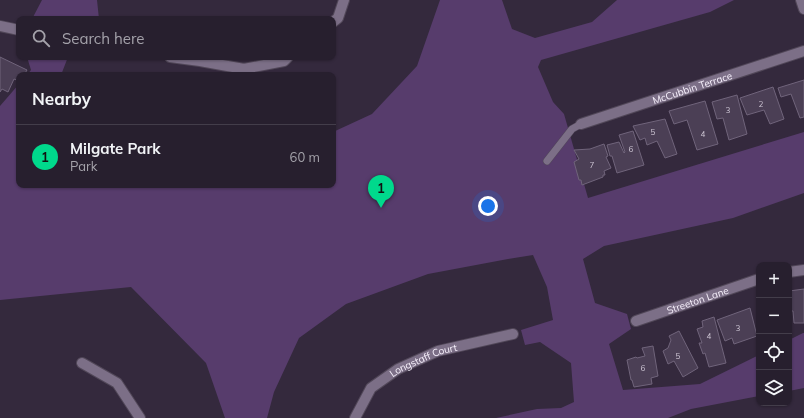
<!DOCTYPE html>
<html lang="en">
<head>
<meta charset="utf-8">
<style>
  :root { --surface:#271f2e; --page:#2f2736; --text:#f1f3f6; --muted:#a4a2aa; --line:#433d4a; --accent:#00d98c }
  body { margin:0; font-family:Mulish,sans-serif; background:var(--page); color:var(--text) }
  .controls { position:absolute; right:12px; bottom:12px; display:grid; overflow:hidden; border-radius:8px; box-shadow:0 1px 3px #0004 }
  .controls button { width:36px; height:36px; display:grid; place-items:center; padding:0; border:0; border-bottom:1px solid var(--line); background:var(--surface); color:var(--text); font:20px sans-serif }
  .you { position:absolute; left:488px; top:206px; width:14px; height:14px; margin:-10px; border:3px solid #fff; border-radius:50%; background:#1a73e8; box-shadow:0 0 0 6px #1a73e833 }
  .badge { display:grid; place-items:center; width:26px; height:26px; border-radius:50%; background:var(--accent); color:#111; font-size:13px; font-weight:700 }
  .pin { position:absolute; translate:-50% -33px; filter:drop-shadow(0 1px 2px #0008) }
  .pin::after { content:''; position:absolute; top:21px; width:14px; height:12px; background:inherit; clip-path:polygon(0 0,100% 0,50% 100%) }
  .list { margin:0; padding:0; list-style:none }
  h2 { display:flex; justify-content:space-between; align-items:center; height:52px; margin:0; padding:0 16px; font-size:17px }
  h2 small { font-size:13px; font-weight:400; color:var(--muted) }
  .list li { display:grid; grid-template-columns:26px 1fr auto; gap:12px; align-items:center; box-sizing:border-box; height:64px; padding:0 16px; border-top:1px solid var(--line) }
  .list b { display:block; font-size:15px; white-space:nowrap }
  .list p { margin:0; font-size:13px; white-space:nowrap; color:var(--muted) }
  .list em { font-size:13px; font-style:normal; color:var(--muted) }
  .icon { flex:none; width:22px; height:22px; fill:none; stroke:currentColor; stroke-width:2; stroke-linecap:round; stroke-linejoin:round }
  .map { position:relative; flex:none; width:804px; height:418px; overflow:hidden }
  .search { position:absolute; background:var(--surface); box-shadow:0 1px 3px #0004; left:16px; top:16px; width:320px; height:44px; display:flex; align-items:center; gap:10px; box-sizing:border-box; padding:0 14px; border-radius:8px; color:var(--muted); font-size:15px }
  .panel { position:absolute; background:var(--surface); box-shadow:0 1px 3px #0004; left:16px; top:72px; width:320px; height:116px; border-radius:8px }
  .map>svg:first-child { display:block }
  .green { fill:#573c6c }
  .building { fill:#4b3f55; stroke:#70647b }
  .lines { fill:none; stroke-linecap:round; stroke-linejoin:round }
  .service-casing { stroke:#514758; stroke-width:8 }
  .minor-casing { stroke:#514758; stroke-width:12 }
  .tertiary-casing { stroke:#514758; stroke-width:12 }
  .service { stroke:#7c6f87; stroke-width:7 }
  .minor { stroke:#7c6f87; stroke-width:10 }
  .tertiary { stroke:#7c6f87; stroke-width:10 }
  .labels { text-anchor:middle; stroke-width:3.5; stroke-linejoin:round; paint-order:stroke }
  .number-label { font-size:8px; fill:#cdc5d3 }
  .street-label { font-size:10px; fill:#f8f2fd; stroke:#2a1f33 }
</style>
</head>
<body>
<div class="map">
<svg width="804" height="418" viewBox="0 0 804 418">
  <rect width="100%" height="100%" fill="#34293d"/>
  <!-- green -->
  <path class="green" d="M42,0H97L99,19H32Z
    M440,0H502L512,29L535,38L592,22L617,0H734L710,12L541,60L538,67L553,102L564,114L588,198L804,132V193L733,218L604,246L583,259L595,303L627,314L631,329L609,344L623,390L700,384L759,355V396L691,409L668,418H496L537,409L561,408L574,402L571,363L540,342L525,345L521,330L553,320L547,287L533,255L508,259L428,274L346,304L299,338L274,392L267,418H225L206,363L131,287L0,300V106L19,84V185H333V132L372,114L417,66Z
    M27,57H68L61,75H27L31,70Z
    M803,333H804V388L789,391V340Z"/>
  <!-- building -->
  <path class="building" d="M0,57L27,70L24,75H19V81L14,79L8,92L2,89L0,92Z
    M804,80V117L800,118L791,94L781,97L778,88Z
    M773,87L784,119L770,124L764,110L747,115L740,98Z
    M737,95L747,134L729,140L723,118L717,119L712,102Z
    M705,101L718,144L697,150L687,120L674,124L669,111Z
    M665,119L677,154L665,158L657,141L647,145L645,138L640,140L633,126Z
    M633,131L644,165L617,173L612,156H610L607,145L619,142L624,153L625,152L619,135Z
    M604,144L608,156L606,157L611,168L604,171L605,175H603V177L582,185L581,180H579L574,162L579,159L574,150L590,149Z
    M804,289V323H794L793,311H790L789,300V291Z
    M750,308L757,336L734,344L732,338L725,341L717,320Z
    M714,317L726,363L709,367L705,353L703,354L699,343H702L697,329L703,327L702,321Z
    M679,331L698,368L683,377L674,361L668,364L663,351L668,348L671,340L669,336Z
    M653,346L658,376L651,378L652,384L634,387L632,380H631L627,360L636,357L637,358L645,356L642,348Z"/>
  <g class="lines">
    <defs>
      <path id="service" d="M547,161L572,129L581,124"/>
      <g id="minor">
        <path d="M333,22L338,18L344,0"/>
        <path d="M0,26L19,30"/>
        <path d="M170,57L200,61L244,69L284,61L288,57"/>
        <path id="s1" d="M581,124L804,51"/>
        <path d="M789,272L804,270"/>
        <path id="s2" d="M636,321L759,279"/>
        <path d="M82,363L117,383L140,418"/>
        <path id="s3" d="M355,418L371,388L398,369L438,351L513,334"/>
      </g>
      <path id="tertiary" d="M801,0L804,9"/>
    </defs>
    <!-- service casing -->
    <use href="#service" class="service-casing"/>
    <!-- minor casing -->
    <use href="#minor" class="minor-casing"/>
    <!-- tertiary casing -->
    <use href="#tertiary" class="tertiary-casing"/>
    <!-- service -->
    <use href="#service" class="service"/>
    <!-- minor -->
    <use href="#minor" class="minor"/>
    <!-- tertiary -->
    <use href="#tertiary" class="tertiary"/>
  </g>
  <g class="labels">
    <!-- number labels -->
    <g class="number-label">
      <text x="761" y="107">2</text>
      <text x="728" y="113">3</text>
      <text x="653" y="135">5</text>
      <text x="703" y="137">4</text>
      <text x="631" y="152">6</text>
      <text x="592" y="168">7</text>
      <text x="738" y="331">3</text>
      <text x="709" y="339">4</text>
      <text x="678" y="359">5</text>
      <text x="643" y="371">6</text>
    </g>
    <!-- street labels -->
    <g class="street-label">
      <text dy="4" stroke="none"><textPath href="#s1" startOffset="117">McCubbin Terrace</textPath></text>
      <text dy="4" stroke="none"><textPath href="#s2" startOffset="65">Streeton Lane</textPath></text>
      <text dy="4" stroke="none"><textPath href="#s3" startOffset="94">Longstaff Court</textPath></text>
    </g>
  </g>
</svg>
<div class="controls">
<button>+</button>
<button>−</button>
<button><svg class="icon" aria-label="locate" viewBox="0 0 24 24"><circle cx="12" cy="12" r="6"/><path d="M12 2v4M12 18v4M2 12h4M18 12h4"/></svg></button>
<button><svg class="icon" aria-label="layers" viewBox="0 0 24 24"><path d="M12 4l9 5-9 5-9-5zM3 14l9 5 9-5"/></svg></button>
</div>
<div class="you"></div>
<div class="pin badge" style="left:381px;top:208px">1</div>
<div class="search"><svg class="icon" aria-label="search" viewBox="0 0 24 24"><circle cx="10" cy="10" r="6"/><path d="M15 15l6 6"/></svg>Search here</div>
<section class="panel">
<h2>Nearby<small></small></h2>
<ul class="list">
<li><span class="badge">1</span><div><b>Milgate Park</b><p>Park</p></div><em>60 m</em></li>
</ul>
</section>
</div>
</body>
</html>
